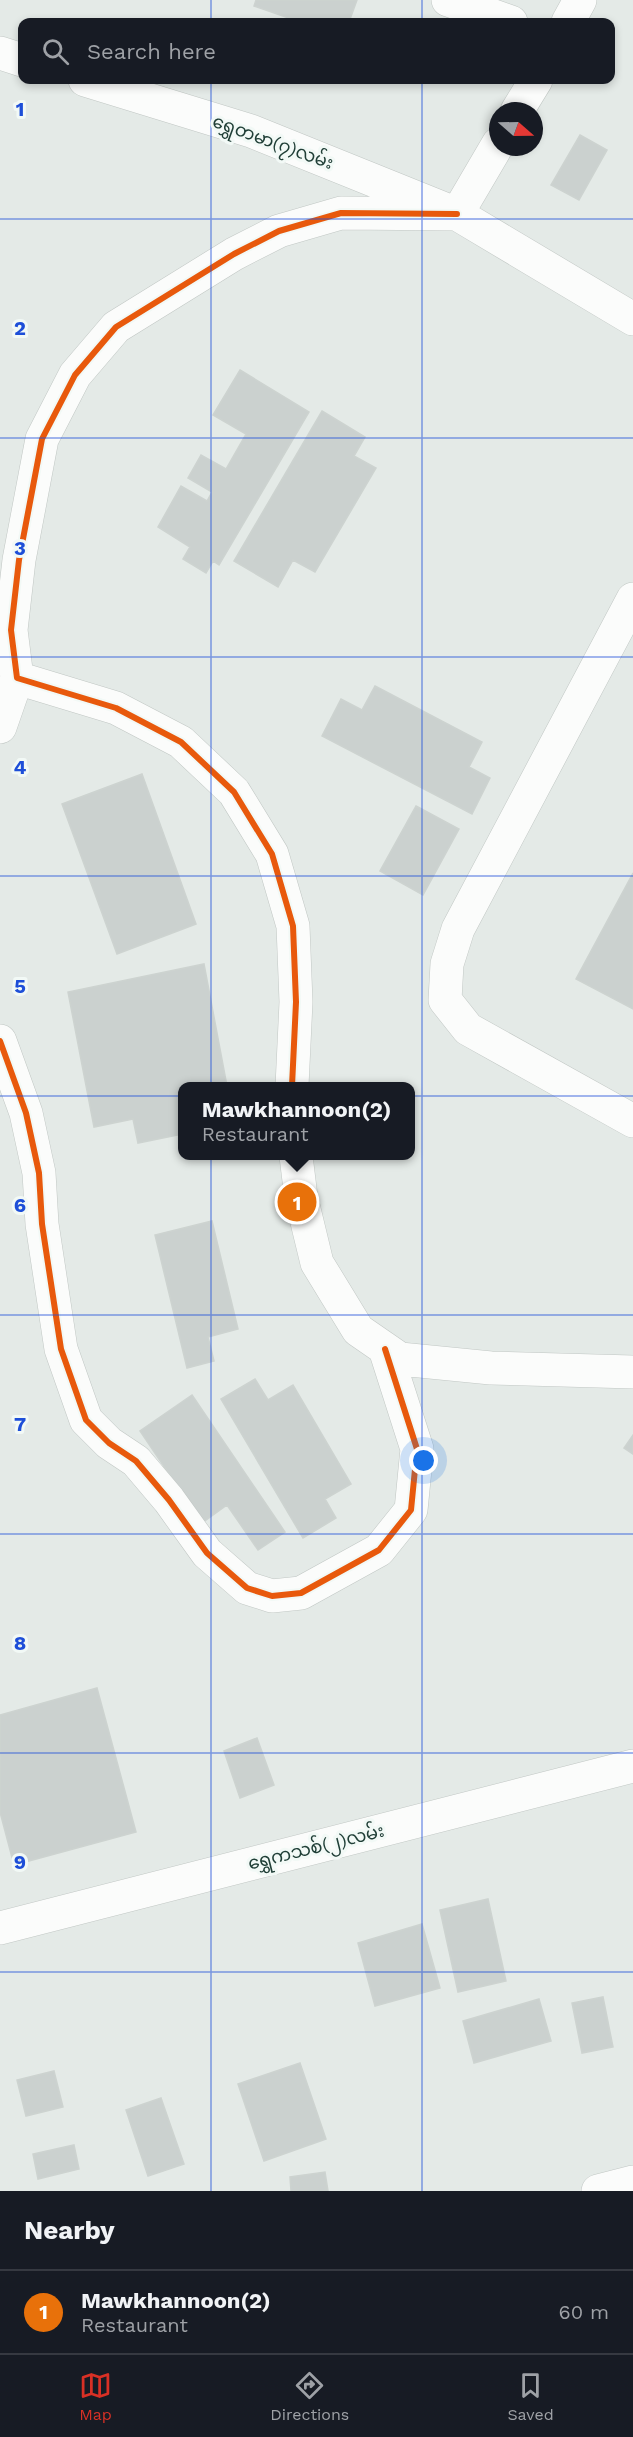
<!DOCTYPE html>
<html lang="en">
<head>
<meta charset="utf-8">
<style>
  :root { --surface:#171b24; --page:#242831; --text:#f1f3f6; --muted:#9ea1a6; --line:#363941; --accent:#d93025 }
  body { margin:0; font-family:"Work Sans","Noto Sans Myanmar",sans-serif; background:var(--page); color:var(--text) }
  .compass { position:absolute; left:489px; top:102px; width:54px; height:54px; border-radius:50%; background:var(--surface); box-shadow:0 3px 9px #0003; rotate:110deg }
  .you { position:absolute; left:424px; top:1461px; width:21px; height:21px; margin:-15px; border:4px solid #fff; border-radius:50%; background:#1a73e8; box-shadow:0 0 0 9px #1a73e833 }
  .badge { display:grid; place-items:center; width:39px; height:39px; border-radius:50%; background:var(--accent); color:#fff; font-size:20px; font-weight:700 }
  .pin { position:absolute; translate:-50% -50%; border:3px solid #fff; box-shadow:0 2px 6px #0006 }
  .popup { position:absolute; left:178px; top:1082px; width:237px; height:78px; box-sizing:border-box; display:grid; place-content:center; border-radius:12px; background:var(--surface); filter:drop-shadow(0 2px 4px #0005); font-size:20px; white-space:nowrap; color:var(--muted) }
  .popup b { font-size:22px; color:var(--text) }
  .popup::after { content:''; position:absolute; left:50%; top:100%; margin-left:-12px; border:12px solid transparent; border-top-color:var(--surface) }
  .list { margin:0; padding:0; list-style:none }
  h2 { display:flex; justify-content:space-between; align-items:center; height:78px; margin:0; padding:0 24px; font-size:26px }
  h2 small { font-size:20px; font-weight:400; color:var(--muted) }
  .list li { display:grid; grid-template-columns:39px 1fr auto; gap:18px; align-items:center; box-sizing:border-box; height:84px; padding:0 24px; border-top:2px solid var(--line) }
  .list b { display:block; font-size:22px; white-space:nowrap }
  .list p { margin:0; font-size:20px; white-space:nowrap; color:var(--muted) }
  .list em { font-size:20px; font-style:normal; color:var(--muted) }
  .icon { flex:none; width:33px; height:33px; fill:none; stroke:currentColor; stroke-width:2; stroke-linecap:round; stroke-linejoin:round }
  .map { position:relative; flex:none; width:633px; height:2191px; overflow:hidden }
  .search { position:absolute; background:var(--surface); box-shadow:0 3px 9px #0003; left:18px; right:18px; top:18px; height:66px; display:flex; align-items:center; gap:15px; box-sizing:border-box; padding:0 21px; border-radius:12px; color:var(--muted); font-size:22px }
  .sheet { height:162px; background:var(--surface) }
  nav { display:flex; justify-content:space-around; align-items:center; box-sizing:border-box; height:84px; border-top:2px solid var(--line); background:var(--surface); font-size:16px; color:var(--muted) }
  nav a { display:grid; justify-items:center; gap:3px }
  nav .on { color:var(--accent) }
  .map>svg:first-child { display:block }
  .building { fill:#cbd1cf; stroke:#cdd3d0; stroke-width:1.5 }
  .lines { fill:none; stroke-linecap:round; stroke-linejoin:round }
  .minor-casing { stroke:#c1c7c4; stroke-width:34 }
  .minor { stroke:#fbfcfb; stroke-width:33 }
  .cycleway-casing { stroke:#f2f9f6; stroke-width:10 }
  .cycleway { stroke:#e8590c; stroke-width:6 }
  .grid { fill:none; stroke:#1d4ed8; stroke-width:1.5; stroke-opacity:0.55 }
  .labels { text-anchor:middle; stroke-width:6; stroke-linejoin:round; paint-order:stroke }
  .street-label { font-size:18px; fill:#203f37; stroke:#f2f9f6 }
  .grid-label { font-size:20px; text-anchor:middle; font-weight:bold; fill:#1d4ed8; stroke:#f2f9f6; stroke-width:6; stroke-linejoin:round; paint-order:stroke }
</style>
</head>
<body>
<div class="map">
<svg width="633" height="2191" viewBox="0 0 633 2191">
  <rect width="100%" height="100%" fill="#e4eae7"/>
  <!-- building -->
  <path class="building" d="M256,0H357L349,22H300L254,6Z
    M580,135L607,150L579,200L551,185Z
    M240,370L309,412L219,565L213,561L206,573L183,559L190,547L158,527L181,486L207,501L212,492L188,478L201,455L226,469L246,434L213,415Z
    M322,411L365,437L354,456L376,468L315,572L293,560L278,587L234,561Z
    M375,686L482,742L469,767L490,778L472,814L322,736L341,699L362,710Z
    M142,774L196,924L117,954L62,804Z
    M416,806L459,829L423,895L380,871Z
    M633,873V1009L576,979Z
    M204,964L227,1086H183V1134L138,1143L133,1119L94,1127L68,992Z
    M212,1221L238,1329L208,1337L214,1361L187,1368L155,1235Z
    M255,1379L268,1400L293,1385L351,1484L325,1499L336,1518L303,1538L221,1399Z
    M192,1395L285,1532L258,1550L227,1505L202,1523L140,1431Z
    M633,1435V1454L624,1448Z
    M97,1688L136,1832L14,1865L0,1812V1715Z
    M257,1738L274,1785L240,1798L224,1751Z
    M488,1899L506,1981L458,1992L440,1910Z
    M422,1924L440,1988L375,2006L358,1943Z
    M603,1997L613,2047L582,2053L572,2003Z
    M539,1999L551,2041L474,2063L463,2021Z
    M300,2063L326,2139L264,2161L238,2084Z
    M54,2071L63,2107L26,2116L17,2080Z
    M161,2098L184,2164L148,2176L126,2110Z
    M74,2145L79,2169L38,2179L33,2154Z
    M325,2172L328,2191H291L290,2177Z"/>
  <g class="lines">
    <defs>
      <path id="minor" d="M448,0L511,22
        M568,22L580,0
        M0,53L22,60
        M85,80L251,131L457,214L633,319
        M517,111L536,80
        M457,214L498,144
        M633,599L458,929L447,964L445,1000L468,1029L633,1121
        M0,727L17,678
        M0,1041L26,1113L39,1173L42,1224L61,1349L86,1420L109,1443L136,1461L169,1500L207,1553L247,1588L272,1596L301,1593L379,1550L411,1510L417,1449L385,1349
        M292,1086L296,1002L293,926L272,854L234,792L181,742L116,708L17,678L11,630L19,560L42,439L75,375L116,327L234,254L279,231L341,213L457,214
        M296,1156L301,1197L317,1263L358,1330L400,1359L491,1368L633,1372
        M0,1928L633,1766
        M598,2191L633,2182"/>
    </defs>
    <!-- minor casing -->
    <use href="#minor" class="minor-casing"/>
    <!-- minor -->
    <use href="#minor" class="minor"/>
    <defs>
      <path id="cycleway" d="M0,1041L26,1113L39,1173L42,1224L61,1349L86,1420L109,1443L136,1461L169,1500L207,1553L247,1588L272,1596L301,1593L379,1550L411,1510L417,1449L385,1349
        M292,1086L296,1002L293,926L272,854L234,792L181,742L116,708L17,678L11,630L19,560L42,439L75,375L116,327L234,254L279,231L341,213L457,214"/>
    </defs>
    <!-- cycleway casing -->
    <use href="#cycleway" class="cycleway-casing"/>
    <!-- cycleway -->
    <use href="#cycleway" class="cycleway"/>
  </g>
  <!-- grid -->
  <path class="grid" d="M211,0V22M422,0V22M211,80V2191M422,80V2191M0,219H633M0,438H633M0,657H633M0,876H633M0,1096H633M0,1315H633M0,1534H633M0,1753H633M0,1972H633"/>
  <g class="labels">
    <!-- street labels -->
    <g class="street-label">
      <text transform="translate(273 142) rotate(20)" y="6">ရွှေတမာ(၇)လမ်း</text>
      <text transform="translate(316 1847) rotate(-14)" y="6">ရွှေကသစ်(၂)လမ်း</text>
    </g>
  </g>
  <g class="grid-label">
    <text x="20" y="116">1</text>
    <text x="20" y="335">2</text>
    <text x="20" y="555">3</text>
    <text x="20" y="774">4</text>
    <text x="20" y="993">5</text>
    <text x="20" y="1212">6</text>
    <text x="20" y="1431">7</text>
    <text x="20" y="1650">8</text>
    <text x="20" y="1869">9</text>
  </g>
</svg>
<svg class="compass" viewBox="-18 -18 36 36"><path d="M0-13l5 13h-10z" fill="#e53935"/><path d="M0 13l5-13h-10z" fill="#9ea1a6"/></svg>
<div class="you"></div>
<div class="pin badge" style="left:297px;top:1202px;background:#e8710a">1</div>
<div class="popup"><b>Mawkhannoon(2)</b>Restaurant</div>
<div class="search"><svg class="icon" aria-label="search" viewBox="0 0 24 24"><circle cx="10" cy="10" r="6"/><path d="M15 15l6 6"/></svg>Search here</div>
</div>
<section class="sheet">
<h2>Nearby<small></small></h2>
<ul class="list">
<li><span class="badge" style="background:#e8710a">1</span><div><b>Mawkhannoon(2)</b><p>Restaurant</p></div><em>60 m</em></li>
</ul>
</section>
<nav>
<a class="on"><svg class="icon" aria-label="map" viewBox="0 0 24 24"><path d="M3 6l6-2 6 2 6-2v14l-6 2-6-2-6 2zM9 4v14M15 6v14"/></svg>Map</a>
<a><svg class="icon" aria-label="directions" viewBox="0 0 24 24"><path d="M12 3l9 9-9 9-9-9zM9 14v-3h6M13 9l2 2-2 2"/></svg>Directions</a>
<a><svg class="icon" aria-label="saved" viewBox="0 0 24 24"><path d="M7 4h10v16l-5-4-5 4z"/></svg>Saved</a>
</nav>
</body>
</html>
